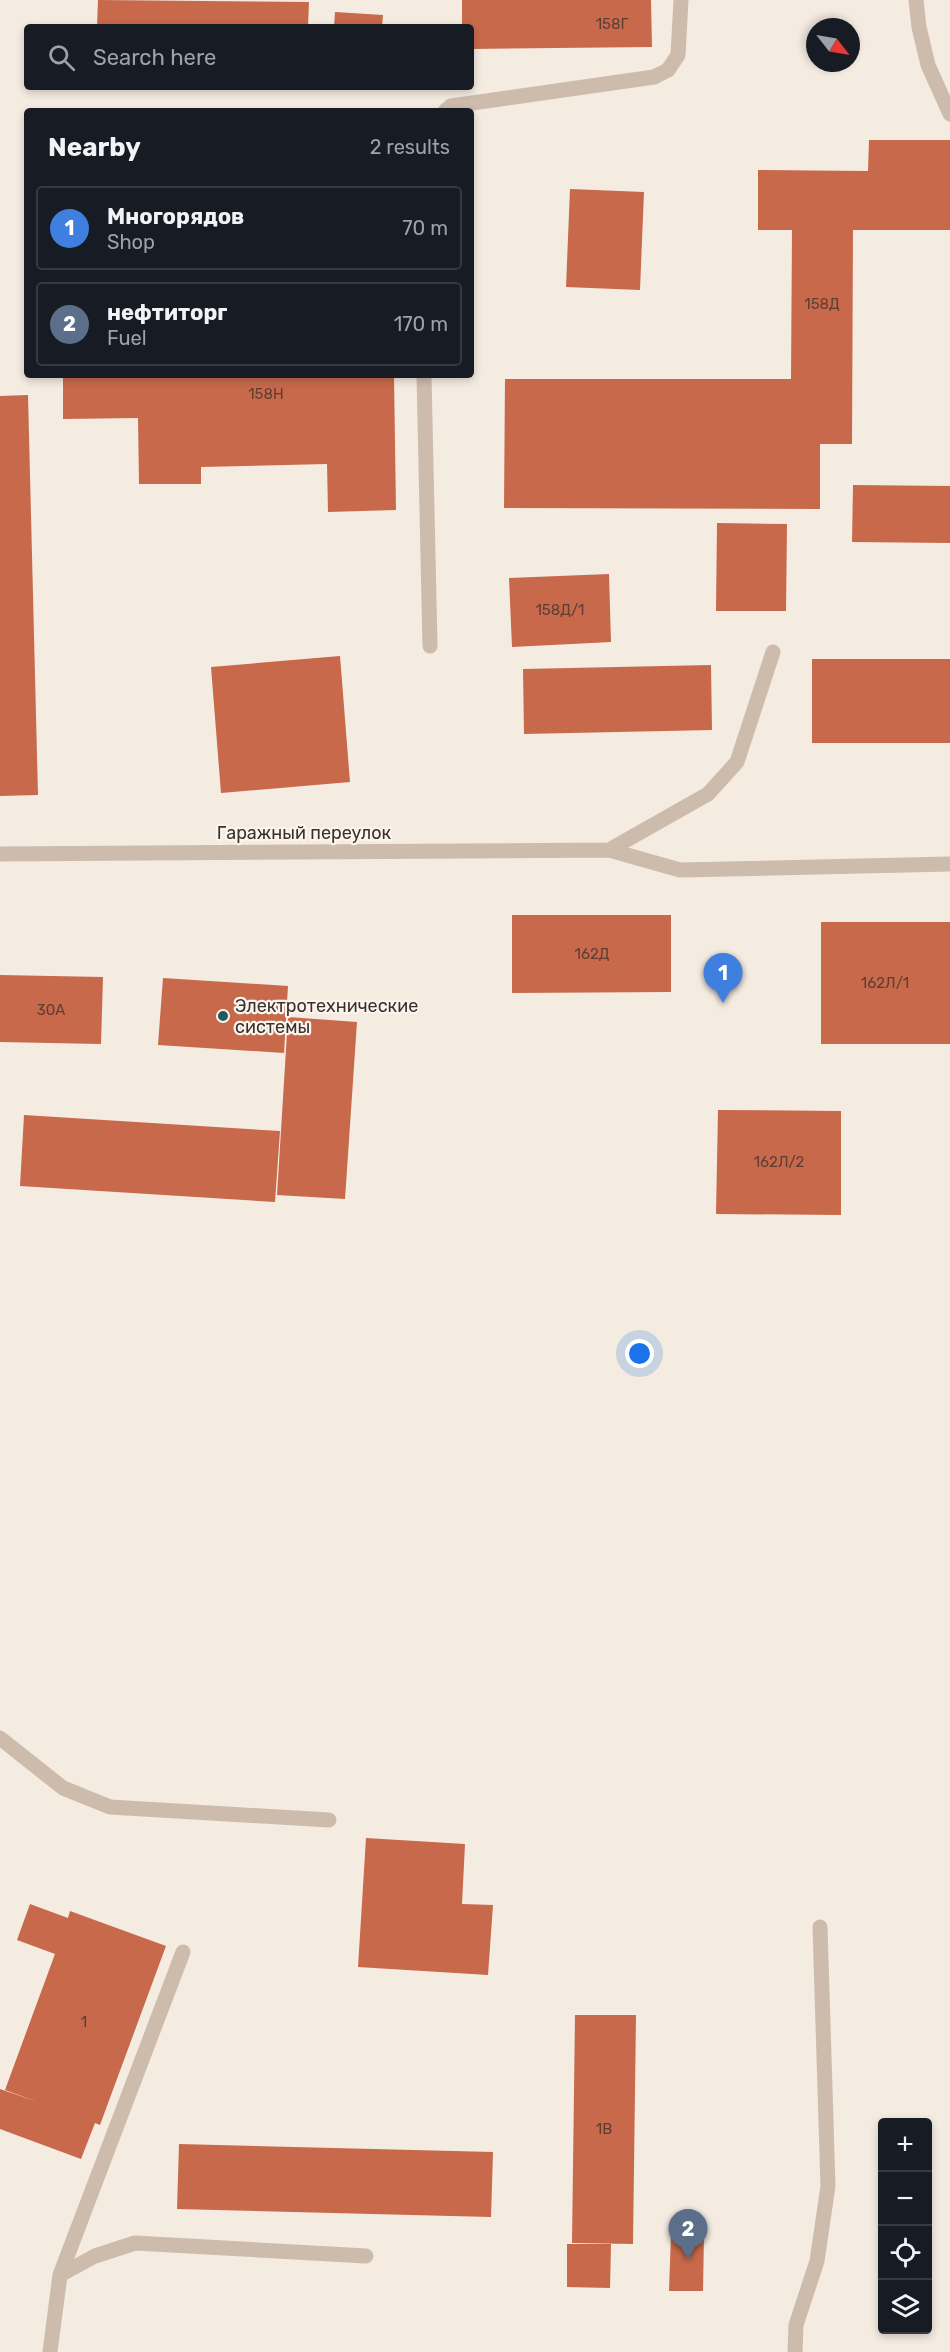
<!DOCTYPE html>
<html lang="en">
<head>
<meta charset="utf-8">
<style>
  :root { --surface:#171b24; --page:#20242c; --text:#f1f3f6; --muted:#9ea1a6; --line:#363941; --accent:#7c3aed }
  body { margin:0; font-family:Rubik,sans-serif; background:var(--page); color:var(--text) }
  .controls { position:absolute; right:18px; bottom:18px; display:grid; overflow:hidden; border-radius:6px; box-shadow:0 3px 9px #0003 }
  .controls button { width:54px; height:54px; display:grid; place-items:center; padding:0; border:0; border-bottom:2px solid var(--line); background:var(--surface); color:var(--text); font:30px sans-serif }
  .compass { position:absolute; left:806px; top:18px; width:54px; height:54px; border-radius:50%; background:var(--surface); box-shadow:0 3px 9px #0003; rotate:121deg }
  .you { position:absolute; left:640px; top:1354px; width:21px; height:21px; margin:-15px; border:4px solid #fff; border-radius:50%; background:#1a73e8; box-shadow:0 0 0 9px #1a73e833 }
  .badge { display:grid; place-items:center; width:39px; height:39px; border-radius:50%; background:var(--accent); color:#fff; font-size:20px; font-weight:700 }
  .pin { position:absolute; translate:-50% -50px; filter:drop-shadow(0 2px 3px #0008) }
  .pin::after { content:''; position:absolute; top:32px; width:21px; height:18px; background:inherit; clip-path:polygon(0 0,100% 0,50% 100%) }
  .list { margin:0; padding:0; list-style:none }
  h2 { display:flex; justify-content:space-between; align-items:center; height:78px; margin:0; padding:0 24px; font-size:26px }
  h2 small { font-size:20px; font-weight:400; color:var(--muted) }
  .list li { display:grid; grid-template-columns:39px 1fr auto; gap:18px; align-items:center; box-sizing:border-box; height:84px; margin:0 12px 12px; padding:0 12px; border:2px solid var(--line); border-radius:6px }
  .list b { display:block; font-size:22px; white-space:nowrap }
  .list p { margin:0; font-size:20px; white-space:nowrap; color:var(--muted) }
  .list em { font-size:20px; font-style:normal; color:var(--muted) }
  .icon { flex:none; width:33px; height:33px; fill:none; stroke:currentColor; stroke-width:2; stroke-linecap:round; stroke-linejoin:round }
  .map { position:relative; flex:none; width:950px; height:2352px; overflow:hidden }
  .search { position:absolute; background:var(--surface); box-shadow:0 3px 9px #0003; left:24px; top:24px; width:450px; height:66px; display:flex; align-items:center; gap:15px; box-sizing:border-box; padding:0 21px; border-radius:6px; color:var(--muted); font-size:22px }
  .panel { position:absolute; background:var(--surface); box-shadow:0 3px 9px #0003; left:24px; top:108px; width:450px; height:270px; border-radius:6px }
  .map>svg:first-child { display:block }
  .building { fill:#c8694b }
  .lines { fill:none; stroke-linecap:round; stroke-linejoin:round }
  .minor { stroke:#cdbbac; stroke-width:15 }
  .poi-dot { fill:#1f5a5e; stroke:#fbf5ee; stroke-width:2 }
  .labels { text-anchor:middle; stroke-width:4.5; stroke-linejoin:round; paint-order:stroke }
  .number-label { font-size:15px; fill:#5e3e33 }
  .street-label { font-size:18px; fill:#3b302b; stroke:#fbf5ee }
  .poi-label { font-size:18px; fill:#3b302b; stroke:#fbf5ee; text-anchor:start }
</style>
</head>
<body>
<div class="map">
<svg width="950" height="2352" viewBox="0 0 950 2352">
  <rect width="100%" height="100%" fill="#f4ebe1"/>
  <!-- building -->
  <path class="building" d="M98,0L309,2L308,27H97Z
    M462,0H651L652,47L471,49V27H462Z
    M335,12L383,15L382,27H334Z
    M869,140H950V230H853L852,444H820V509L504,508L505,379H791L792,230H758V170L868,171Z
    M570,189L644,192L640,290L566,287Z
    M63,375H394L396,510L328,512L327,464L201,467V484H139L138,418L63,419Z
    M28,395L38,795L0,796V396Z
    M853,485L950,486V543L852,542Z
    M717,523L787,524L786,611H716Z
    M609,574L611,642L512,647L509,578Z
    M340,656L350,782L221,793L211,667Z
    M812,659H950V743H812Z
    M711,665L712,730L524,734L523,669Z
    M512,915H671V992L512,993Z
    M821,922H950V1044H821Z
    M0,975L103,977L101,1044L0,1042Z
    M163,978L288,986L284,1053L158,1045Z
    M288,1017L357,1022L345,1199L277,1195Z
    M718,1110L841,1111V1215L716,1214Z
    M24,1115L280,1131L275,1202L20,1186Z
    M366,1838L465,1844L462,1904L493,1905L488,1975L358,1967Z
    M30,1904L68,1918L70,1911L166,1946L100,2125L95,2123L81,2159L0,2129V2089L38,2102L5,2090L55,1954L17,1940Z
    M575,2015H636L633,2244L572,2243Z
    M179,2144L493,2152L491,2217L177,2209Z
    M671,2234L704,2235L703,2291H669Z
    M567,2244H611L610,2288L567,2287Z"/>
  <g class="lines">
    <!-- minor -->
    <path class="minor" d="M916,0L919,27L928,65L950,114
      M445,111L451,106L654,77L668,70L678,55L681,0
      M424,375L430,646
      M609,850L708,794L737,762L773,652
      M0,854L609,850L680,870L950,864
      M0,1738L63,1788L110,1807L329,1820
      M60,2275L95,2256L135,2243L366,2256
      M50,2352L60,2275L183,1952
      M795,2352L796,2325L817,2261L828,2186L820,1927"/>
  </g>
  <!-- markers -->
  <circle class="poi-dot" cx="223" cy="1016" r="6"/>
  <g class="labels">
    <!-- number labels -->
    <g class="number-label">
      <text x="612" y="29">158Г</text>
      <text x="822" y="309">158Д</text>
      <text x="266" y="399">158Н</text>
      <text x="560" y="615">158Д/1</text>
      <text x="592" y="959">162Д</text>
      <text x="885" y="988">162Л/1</text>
      <text x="51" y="1015">30А</text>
      <text x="779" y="1167">162Л/2</text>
      <text x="84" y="2027">1</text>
      <text x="604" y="2134">1В</text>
    </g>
    <!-- street labels -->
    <g class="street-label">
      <text x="304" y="839">Гаражный переулок</text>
    </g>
    <!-- poi labels -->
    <g class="poi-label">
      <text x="235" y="1012">Электротехнические<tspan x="235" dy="21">системы</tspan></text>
    </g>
  </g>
</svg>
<div class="controls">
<button>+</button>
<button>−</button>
<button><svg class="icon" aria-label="locate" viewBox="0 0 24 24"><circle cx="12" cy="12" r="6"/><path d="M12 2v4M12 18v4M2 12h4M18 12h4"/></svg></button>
<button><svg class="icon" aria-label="layers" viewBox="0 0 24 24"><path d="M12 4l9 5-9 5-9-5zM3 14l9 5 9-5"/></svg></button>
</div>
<svg class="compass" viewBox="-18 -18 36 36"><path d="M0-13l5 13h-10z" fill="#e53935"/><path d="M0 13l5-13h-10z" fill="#9ea1a6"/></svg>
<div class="you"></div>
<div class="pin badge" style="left:723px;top:1003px;background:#3f7fe0">1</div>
<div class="pin badge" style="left:688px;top:2259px;background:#5c6f8a">2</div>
<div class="search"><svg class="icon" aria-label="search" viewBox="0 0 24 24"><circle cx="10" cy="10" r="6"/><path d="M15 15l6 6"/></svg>Search here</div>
<section class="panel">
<h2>Nearby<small>2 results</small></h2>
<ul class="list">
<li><span class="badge" style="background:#3f7fe0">1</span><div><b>Многорядов</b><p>Shop</p></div><em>70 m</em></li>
<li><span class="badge" style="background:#5c6f8a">2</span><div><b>нефтиторг</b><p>Fuel</p></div><em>170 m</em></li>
</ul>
</section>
</div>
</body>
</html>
